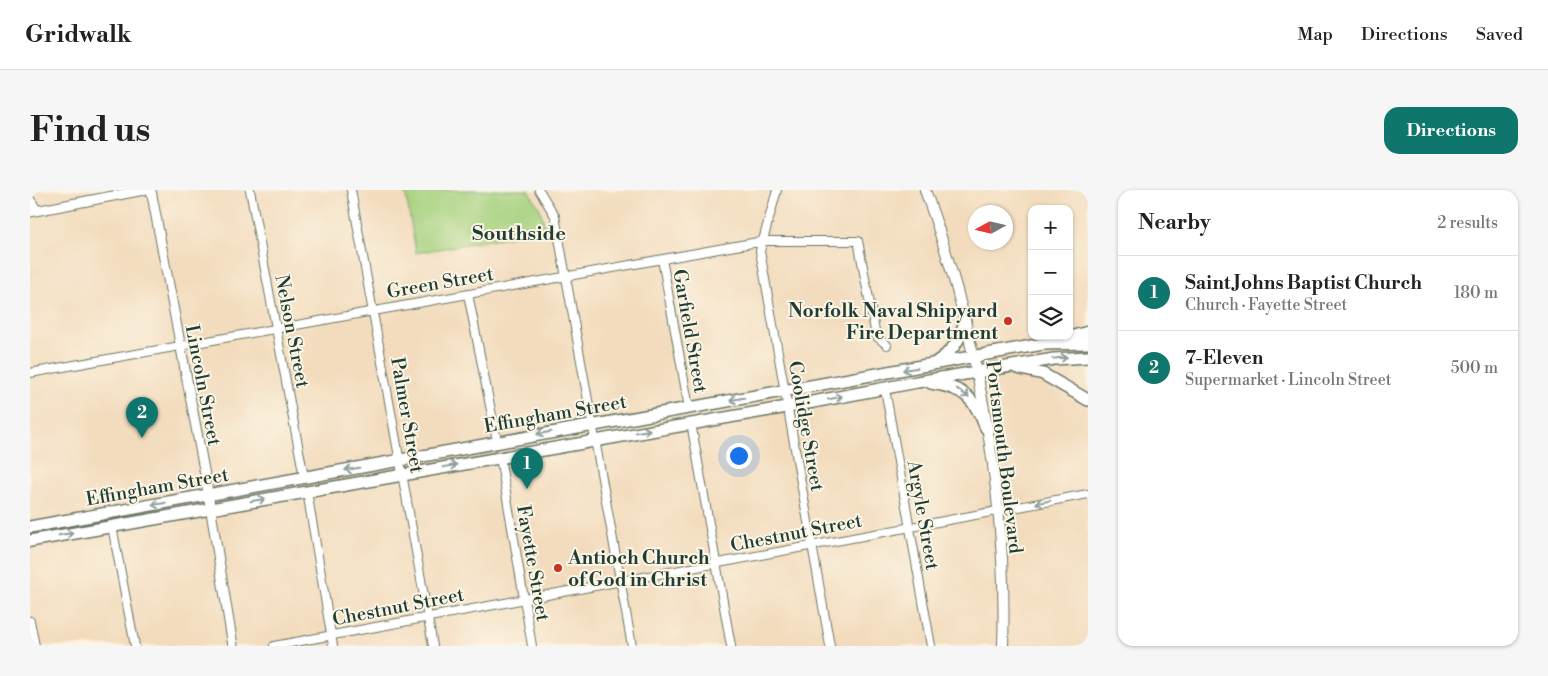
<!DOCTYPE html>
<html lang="en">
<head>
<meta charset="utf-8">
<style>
  :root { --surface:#fff; --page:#f6f6f6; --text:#222; --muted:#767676; --line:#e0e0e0; --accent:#0f766e }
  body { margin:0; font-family:"Libre Bodoni",serif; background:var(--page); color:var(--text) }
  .controls { position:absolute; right:15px; top:15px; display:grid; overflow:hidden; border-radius:10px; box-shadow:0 1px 4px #0004 }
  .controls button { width:45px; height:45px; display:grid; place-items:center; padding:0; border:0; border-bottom:1px solid var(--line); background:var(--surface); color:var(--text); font:25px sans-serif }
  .compass { position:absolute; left:938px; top:15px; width:45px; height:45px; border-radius:50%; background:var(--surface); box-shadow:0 1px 4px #0004; rotate:262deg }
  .you { position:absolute; left:708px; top:265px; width:18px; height:18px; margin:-12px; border:4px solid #fff; border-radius:50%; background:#1a73e8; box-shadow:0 0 0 8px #1a73e833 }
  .badge { display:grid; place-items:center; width:32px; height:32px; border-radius:50%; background:var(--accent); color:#fff; font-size:16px; font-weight:700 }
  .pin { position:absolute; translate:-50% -41px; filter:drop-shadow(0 1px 2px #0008) }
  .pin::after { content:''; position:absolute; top:26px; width:18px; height:15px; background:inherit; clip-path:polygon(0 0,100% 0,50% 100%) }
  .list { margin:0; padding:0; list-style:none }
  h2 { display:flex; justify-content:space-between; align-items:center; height:65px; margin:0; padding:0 20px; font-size:21px }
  h2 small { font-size:16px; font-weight:400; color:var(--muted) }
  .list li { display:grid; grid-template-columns:32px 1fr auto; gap:15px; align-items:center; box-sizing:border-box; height:75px; padding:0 20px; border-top:1px solid var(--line) }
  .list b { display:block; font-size:19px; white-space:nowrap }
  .list p { margin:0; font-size:16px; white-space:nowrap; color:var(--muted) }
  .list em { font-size:16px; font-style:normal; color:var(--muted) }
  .icon { flex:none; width:28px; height:28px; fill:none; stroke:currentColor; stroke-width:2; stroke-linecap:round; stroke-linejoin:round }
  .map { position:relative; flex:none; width:1058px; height:456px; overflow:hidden; border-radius:15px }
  header { display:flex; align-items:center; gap:30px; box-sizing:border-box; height:70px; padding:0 25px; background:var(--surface); border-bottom:1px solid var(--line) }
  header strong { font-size:24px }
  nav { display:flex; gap:28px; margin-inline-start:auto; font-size:18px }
  .intro { display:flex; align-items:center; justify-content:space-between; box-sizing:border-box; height:120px; padding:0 30px }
  h1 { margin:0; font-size:35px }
  .button { padding:12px 22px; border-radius:15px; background:var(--accent); color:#fff; font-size:18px; font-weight:700 }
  main { display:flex; gap:30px; padding:0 30px }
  aside { flex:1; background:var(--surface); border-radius:15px; box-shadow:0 1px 4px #0004 }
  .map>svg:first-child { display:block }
  .green { fill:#a5d17e; stroke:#628759 }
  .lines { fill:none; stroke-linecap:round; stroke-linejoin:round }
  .minor-casing { stroke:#697564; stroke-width:10 }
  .tertiary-casing { stroke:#697564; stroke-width:11 }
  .secondary-casing { stroke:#697564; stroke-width:12 }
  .primary-casing { stroke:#697564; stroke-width:14 }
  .minor { stroke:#fff; stroke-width:8 }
  .tertiary { stroke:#fff; stroke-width:9 }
  .secondary { stroke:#fff; stroke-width:10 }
  .primary { stroke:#fff; stroke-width:11 }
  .oneway { stroke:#8f9e9a }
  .poi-dot { fill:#c8321e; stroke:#fcf5e5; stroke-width:2 }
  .labels { text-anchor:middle; stroke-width:4; stroke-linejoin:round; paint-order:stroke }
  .street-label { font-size:19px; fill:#1f3d34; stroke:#fcf5e5 }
  .poi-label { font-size:19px; font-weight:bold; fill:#1f3d34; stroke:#fcf5e5; text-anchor:end }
  .neighbourhood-label { font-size:20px; font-weight:bold; fill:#1f3d34; stroke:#fcf5e5 }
</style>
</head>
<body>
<header>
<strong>Gridwalk</strong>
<nav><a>Map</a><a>Directions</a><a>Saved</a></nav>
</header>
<div class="intro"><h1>Find us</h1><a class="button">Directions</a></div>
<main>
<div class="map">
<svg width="1058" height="456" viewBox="0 0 1058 456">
  <rect width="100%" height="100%" fill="#fcf5e5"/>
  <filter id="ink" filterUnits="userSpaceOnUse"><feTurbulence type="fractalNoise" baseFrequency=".02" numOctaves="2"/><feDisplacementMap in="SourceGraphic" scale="10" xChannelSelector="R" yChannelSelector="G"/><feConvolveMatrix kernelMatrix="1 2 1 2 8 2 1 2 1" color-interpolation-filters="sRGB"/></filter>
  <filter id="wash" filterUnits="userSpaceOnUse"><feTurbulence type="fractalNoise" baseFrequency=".0096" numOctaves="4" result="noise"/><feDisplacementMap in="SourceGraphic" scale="20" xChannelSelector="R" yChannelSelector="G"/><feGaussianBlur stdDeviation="1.12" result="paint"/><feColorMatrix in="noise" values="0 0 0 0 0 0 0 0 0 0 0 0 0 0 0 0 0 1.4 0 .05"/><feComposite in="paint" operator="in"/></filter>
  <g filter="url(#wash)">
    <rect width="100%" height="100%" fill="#f3dcbd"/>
    <!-- green -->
    <path class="green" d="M375,0H498L510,19L516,40L386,63Z"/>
  </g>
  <g filter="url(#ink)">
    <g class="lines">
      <defs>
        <path id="minor" d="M220,0L274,287
          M321,0L403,456
          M509,0L525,26L602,456
          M747,0L730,61L800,456
          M0,9L7,20
          M632,69L659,218
          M438,104L467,251
          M0,183L733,51H828L846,146L857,155
          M855,199L901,456
          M661,233L701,456
          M470,267L502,456
          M277,301L303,456
          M82,336L105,456
          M0,431L5,456
          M244,456L1058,304"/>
        <path id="tertiary" d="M121,0L175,285L203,456
          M0,22L114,0"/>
        <path id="secondary" d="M895,0C946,140 978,306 973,456"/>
        <path id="primary" d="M1033,149L1058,142
          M905,173C922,162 930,151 935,131
          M987,178L1013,184L1058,210
          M901,193C934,198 944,207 956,238
          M0,337L1013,154L1058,153
          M0,351L757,217L887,192L1024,169L1058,167"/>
      </defs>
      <!-- minor casing -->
      <use href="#minor" class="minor-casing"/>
      <!-- tertiary casing -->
      <use href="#tertiary" class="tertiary-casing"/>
      <!-- secondary casing -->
      <use href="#secondary" class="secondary-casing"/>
      <!-- primary casing -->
      <use href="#primary" class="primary-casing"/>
      <!-- minor -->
      <use href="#minor" class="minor"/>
      <!-- tertiary -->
      <use href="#tertiary" class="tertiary"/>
      <!-- secondary -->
      <use href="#secondary" class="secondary"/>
      <!-- primary -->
      <use href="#primary" class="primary"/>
    </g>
    <!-- one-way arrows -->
    <defs><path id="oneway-shaft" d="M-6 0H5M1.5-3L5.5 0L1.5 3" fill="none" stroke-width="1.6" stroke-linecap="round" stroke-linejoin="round" transform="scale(1.25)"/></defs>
    <g class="oneway">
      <use href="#oneway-shaft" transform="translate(1030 168) rotate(-6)"/>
      <use href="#oneway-shaft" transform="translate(880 179) rotate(171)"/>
      <use href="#oneway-shaft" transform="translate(933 203) rotate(36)"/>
      <use href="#oneway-shaft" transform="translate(805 208) rotate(-11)"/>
      <use href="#oneway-shaft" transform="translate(707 209) rotate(170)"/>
      <use href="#oneway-shaft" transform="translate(613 241) rotate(-10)"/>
      <use href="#oneway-shaft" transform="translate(514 243) rotate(170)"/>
      <use href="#oneway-shaft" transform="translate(420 276) rotate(-10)"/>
      <use href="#oneway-shaft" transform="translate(322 279) rotate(170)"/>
      <use href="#oneway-shaft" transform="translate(228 310) rotate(-10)"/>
      <use href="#oneway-shaft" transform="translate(1013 312) rotate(169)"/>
      <use href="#oneway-shaft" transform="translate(129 314) rotate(170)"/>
      <use href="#oneway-shaft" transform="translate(36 344) rotate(-10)"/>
    </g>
  </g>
  <!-- markers -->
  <g class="poi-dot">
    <circle cx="978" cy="131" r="5"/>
    <circle cx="528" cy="378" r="5"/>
  </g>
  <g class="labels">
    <!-- street labels -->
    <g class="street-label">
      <text transform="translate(410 92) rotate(-10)" y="7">Green Street</text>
      <text transform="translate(263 141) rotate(79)" y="7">Nelson Street</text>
      <text transform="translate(661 141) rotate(80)" y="7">Garfield Street</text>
      <text transform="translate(174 195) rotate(79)" y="7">Lincoln Street</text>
      <text transform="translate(525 223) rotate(-10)" y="7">Effingham Street</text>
      <text transform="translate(378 225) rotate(80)" y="7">Palmer Street</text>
      <text transform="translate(777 236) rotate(80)" y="7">Coolidge Street</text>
      <text transform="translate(975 267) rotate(83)" y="7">Portsmouth Boulevard</text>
      <text transform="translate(127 296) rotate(-10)" y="7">Effingham Street</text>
      <text transform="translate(894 325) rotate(80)" y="7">Argyle Street</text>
      <text transform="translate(766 342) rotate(-11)" y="7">Chestnut Street</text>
      <text transform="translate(504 373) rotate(80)" y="7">Fayette Street</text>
      <text transform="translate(368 416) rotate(-11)" y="7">Chestnut Street</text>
    </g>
    <!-- poi labels -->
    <g class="poi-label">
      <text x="968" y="127">Norfolk Naval Shipyard<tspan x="968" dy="22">Fire Department</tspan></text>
      <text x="538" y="374" text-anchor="start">Antioch Church<tspan x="538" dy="22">of God in Christ</tspan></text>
    </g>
    <!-- neighbourhood labels -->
    <g class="neighbourhood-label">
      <text x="489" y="50">Southside</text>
    </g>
  </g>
</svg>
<div class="controls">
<button>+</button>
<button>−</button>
<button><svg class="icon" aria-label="layers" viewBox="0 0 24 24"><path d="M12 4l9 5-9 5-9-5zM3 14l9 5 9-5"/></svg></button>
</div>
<svg class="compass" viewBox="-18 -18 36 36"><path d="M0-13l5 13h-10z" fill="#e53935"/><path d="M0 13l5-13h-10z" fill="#767676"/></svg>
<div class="you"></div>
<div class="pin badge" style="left:497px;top:299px">1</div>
<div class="pin badge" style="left:112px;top:248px">2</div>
</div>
<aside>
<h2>Nearby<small>2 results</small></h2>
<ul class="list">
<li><span class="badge">1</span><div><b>Saint Johns Baptist Church</b><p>Church · Fayette Street</p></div><em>180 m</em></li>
<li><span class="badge">2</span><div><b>7-Eleven</b><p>Supermarket · Lincoln Street</p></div><em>500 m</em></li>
</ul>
</aside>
</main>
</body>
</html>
